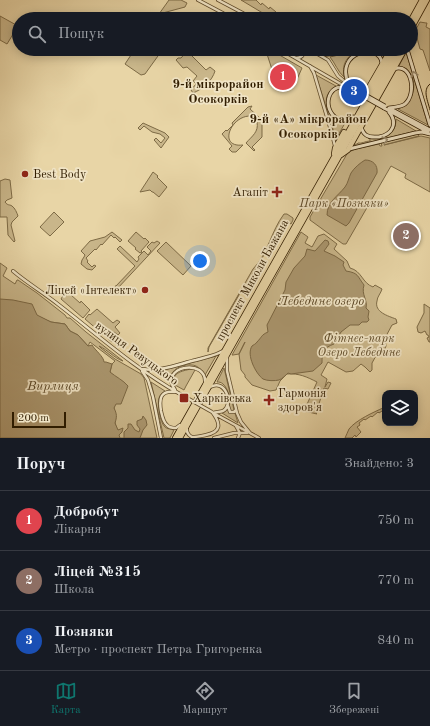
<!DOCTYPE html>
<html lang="uk">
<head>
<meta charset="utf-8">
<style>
  :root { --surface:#171b24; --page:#242831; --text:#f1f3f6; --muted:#9ea1a6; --line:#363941; --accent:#0f766e }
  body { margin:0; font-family:"Old Standard TT",serif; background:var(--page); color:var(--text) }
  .controls { position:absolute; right:12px; bottom:12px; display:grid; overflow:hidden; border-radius:8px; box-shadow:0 2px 10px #0003 }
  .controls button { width:36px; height:36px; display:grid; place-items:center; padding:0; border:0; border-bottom:1px solid var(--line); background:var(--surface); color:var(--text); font:20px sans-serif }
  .scale { position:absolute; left:12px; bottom:10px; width:54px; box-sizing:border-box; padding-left:4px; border:2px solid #311d00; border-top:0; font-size:11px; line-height:14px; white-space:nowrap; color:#311d00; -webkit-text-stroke:3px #f0e4c5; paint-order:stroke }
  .you { position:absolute; left:200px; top:261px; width:14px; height:14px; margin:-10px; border:3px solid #fff; border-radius:50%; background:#1a73e8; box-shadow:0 0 0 6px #1a73e833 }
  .badge { display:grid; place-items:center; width:26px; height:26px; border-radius:50%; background:var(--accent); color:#fff; font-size:13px; font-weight:700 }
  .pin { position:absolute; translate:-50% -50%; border:2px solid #fff; box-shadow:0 1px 4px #0006 }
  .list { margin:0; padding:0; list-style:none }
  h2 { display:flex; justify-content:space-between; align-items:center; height:52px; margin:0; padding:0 16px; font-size:17px }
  h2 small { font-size:13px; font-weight:400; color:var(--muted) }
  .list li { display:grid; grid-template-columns:26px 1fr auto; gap:12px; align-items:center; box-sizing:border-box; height:60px; padding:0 16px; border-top:1px solid var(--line) }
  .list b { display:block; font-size:15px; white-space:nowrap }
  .list p { margin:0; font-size:13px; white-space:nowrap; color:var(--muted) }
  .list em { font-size:13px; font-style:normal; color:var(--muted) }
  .icon { flex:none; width:22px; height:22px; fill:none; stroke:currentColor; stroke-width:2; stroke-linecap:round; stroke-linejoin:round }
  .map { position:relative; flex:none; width:430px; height:438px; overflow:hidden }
  .search { position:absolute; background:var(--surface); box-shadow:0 2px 10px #0003; left:12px; right:12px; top:12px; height:44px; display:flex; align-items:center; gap:10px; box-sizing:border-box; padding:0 14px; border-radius:22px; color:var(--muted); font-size:15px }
  .sheet { height:232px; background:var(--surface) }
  nav { display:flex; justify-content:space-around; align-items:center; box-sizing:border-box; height:56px; border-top:1px solid var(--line); background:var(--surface); font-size:11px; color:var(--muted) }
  nav a { display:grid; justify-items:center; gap:2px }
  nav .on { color:var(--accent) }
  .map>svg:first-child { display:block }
  .green { fill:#c9b68a; stroke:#7d6a45 }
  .water { fill:#aa966e; stroke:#7a6642 }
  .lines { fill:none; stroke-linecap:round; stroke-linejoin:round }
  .tertiary-casing { stroke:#5f4b2a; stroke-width:4 }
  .secondary-casing { stroke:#311d00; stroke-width:4.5 }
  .trunk-casing { stroke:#311d00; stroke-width:6 }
  .tertiary { stroke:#f0e4c5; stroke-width:2.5 }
  .secondary { stroke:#f0e4c5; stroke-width:3 }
  .trunk { stroke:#e8d5a6; stroke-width:4.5 }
  .tram { stroke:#311d00; stroke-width:1 }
  .tertiary-bridge-casing { stroke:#5f4b2a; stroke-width:4; stroke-linecap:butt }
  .secondary-bridge-casing { stroke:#311d00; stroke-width:4.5; stroke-linecap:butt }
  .tertiary-bridge { stroke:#f0e4c5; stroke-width:2.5 }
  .secondary-bridge { stroke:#f0e4c5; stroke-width:3 }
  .oneway { stroke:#9a8a6c }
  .poi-dot { fill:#8f2418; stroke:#f0e4c5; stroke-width:1.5 }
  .labels { text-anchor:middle; stroke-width:3.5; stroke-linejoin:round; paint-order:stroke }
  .poi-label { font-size:12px; fill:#311d00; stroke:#f0e4c5; text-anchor:start }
  .park-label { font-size:12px; font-style:italic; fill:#5f4b29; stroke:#f0e4c5 }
  .street-label { font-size:12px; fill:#311d00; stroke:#f0e4c5 }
  .neighbourhood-label { font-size:13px; font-weight:bold; fill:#311d00; stroke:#f0e4c5 }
  .water-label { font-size:13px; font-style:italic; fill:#5b4726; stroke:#f0e4c5 }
</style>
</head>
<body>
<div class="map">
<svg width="430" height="438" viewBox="0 0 430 438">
  <rect width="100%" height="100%" fill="#e8d5a6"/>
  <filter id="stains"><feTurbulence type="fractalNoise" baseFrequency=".005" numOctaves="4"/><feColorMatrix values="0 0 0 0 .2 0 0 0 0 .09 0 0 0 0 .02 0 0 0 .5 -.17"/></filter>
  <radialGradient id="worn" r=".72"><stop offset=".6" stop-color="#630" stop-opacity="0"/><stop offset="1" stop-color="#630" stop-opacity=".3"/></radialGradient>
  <!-- green -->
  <path class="green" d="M169,0H181L187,3L185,7L159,14Z
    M241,0H256L261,5L262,3L269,9L270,7L276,12L271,18Z
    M0,16L18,26L7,44L0,40Z
    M420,22L426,23H427L426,27L430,29V71L423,50L420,49L417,38H411Z
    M135,49H163L145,74L141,75L125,64Z
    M267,49H269L302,68L294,86L288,83L284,86L278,88L266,51Z
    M365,49H388L383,58C375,48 356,47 348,58C343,64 343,70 344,77C338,72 335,63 330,57Z
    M188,50H192L194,53L192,56L206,70L210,67L215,71C212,81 203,89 193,93L191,90L196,84L193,81L197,76L187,67L183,68L176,60L178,58H181Z
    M406,52L428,125L398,109C418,102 420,71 399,66Z
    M316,75L336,86C318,96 327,120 345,123L336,139Z
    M252,106L250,109L262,120V137L252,147L255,150L254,151L246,143C252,136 259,132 257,122L251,116C231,115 217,148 243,145L236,152H232L229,149L232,146L222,134L226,130L227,131L233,125L232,123L248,107Z
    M396,119L416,131L350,147L352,145L357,144L358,143C362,144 365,141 370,141V139L368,138C382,141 396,136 396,119Z
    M143,123L165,133L169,137L161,148L155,141L154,140L156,138L161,143L165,138L160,134L152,132L144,126L140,130L138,128Z
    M418,134L419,136L384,145L421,136L430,138V192L405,178V177L406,174L391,166L346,244H343L310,220V217L347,154L346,153L356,149L379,144L380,146H382L381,143Z
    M153,172L158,176L157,177L167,187L159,197L153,192H152L150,190L140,192Z
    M5,179L10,180L12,198L7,200L5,202C8,206 9,204 12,206C15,208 17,213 18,216L12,222L11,225L15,241L14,242L8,235L7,217H0V181Z
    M54,212L64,222L50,236L40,227Z
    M284,214H287L293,218V220L291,224L284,220L245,288H243L209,347L208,352V348L253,269C268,254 271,231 284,214Z
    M112,232L122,240L120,242L115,237L114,238L111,235L102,245L101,244L96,250L95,249L86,258L88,261L87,262L92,267L94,265L96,266L92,270L87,269L81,264L82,260L84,257L85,255L81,251L90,241L105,237Z
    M136,232L144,239L145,238L149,242L141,251L142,252L140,253L135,249L136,248L128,241Z
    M301,232L308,237L305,243L312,247L318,236L324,234L337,244L334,249L347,261L350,268C362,271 362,283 373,287L375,285L382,289C381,293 377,297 377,301C374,312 388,316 396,319L397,323L392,325L385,338L386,346L383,353L377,354L372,363V370L370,372L365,367L361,364L353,371L346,372L328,362L321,375L327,379L325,387L328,382L331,383L328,389L324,388L316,413L317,414L304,411L317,382C307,377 299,373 287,374L280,381L276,390L270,391L252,385L245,377V375L241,370L239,354L245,342L239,354L233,355H232Z
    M157,241L160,243L117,289L115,286H116L135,266L117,249L120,246L137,262L139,259L138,257L144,251L148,255L151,251L147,247L152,242L154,243Z
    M166,242L191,266L183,275L157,251Z
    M0,263L7,268L3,276L15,284L17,280H18L37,293L65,315L67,318H70L86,332L123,361C114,358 108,350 99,346L101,348L115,359L141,374L144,378L157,438H119L115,423L114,409L116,378L110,372L112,364L115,361L90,342L88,346L78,335L70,331L65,324L51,322L0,300Z
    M67,289L72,294L71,295L80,303L81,301L90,310L83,318L61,299Z
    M424,304L430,308V342H429L427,338L429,337L428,335H427L425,331L421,333L418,332L417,327L424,313Z
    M97,309L113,323L117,320L120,322L115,327L120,333L118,335L114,332L112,335L116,338L112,342L85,319L89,314L90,315Z
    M216,356L205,375C203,371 200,368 196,366C189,363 177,366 173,372C171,375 170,378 170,381L153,371L164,370Z
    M224,368L234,410L238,423L222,413C225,412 228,410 229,406C231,400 228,388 223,384C221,382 219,382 217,382Z
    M191,369L195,370L186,386L184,390L175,385C170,373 182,371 191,369Z
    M151,382L165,391C162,393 160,395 159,398C157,404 160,423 165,427C167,429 171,429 174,430L170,438H164Z
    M383,408L385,410V415L382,411L379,413L378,412L372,417L371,416L365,420L364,419L359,423L360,425L357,427L361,432L356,437L355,435L352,438H345C346,435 348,432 349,429C356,420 374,412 383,408Z"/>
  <!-- water -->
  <path class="water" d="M365,160C373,160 378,165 377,173L349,223L346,226L327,215C327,202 338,196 345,187C348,183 349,177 351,173C354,168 360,163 365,160Z
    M325,240L328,241L329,244L324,251L335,256L344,262L343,265L346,271C359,273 357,276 364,285C361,295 368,300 366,308L369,311L368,317L369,320L367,322H362L359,325H350L341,332L334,344C323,348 322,352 322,363L313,371L291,374L288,373C286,375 282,379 279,380C275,381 267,381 263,379C256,374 246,355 252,346C253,345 256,344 257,342C262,337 261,335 268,332L267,325L285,290L286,282L294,268L305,256L307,249L315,251Z
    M0,299L13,300L32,304L37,315L51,322L65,324L70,331L78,335L88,346L92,345C95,350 104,357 104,362H106L112,364L110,372C116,377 123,380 128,386L121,404H116L114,408C117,414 117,417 115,423L118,430L123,428L122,432L119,435L120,438H0Z
    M143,416L146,420L147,425L143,430L140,438H124V432L128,428V424H131L135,430L139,432L140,429L137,425V421L142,419Z"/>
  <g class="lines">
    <defs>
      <path id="tertiary" d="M198,0L234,19
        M218,0L254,19
        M280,49L346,87
        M309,49L328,60L338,76L349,85
        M322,55L335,54L357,49
        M296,58C301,58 305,55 304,49
        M310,66L314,73L332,134L335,146
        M13,271C27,283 44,293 59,305C99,336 136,369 180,394
        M227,357V371L237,413L241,422L250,433
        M143,369C160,372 179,364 196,360C205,357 215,356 223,351
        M142,371L148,380L153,397L161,438
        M210,387C226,378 234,405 223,411C220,412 216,412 213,413
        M175,390C158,366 208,357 205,384
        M175,392C160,390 159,399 161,411C162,415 163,422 167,425C169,428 173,428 176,428L180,425
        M228,406L230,412H234L236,410
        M215,414L259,438
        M236,426L240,433L238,438
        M187,427C186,432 188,435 192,437C197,437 201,436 206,435C221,432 221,424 213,413
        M214,438L234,433H247"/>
      <path id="secondary" d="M407,49L430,125
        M353,88L349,85C333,51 380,42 382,63
        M352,90C328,77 320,110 338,119C344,122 348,121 353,117
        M384,108L428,132
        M389,108C395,107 401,107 405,104C417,94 412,62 394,69
        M389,108L430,130
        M361,127C362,130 363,133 366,135C370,138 374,137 379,137C393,134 398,123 389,112
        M349,149L415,133L422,132L430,134"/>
      <path id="trunk" d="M411,20L422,0
        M411,29L427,0
        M365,94L391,49
        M334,154L335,148L344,132
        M341,155L348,150L405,49
        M175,438L395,49
        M180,438L400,49"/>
    </defs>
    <!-- tertiary casing -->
    <use href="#tertiary" class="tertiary-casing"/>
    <!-- secondary casing -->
    <use href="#secondary" class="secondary-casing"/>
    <!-- trunk casing -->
    <use href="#trunk" class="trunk-casing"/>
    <!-- tertiary -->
    <use href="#tertiary" class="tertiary"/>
    <!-- secondary -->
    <use href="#secondary" class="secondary"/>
    <!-- trunk -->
    <use href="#trunk" class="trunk"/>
    <!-- tram -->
    <path class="tram" d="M430,84C422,90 428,101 430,110"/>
    <defs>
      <path id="tertiary-bridge" d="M180,394L212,412"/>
      <path id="secondary-bridge" d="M353,88L385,106
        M352,90L384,108"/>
    </defs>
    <!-- tertiary-bridge casing -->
    <use href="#tertiary-bridge" class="tertiary-bridge-casing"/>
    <!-- secondary-bridge casing -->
    <use href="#secondary-bridge" class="secondary-bridge-casing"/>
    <!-- tertiary-bridge -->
    <use href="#tertiary-bridge" class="tertiary-bridge"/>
    <!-- secondary-bridge -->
    <use href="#secondary-bridge" class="secondary-bridge"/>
  </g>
  <!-- one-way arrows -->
  <defs><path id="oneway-chevron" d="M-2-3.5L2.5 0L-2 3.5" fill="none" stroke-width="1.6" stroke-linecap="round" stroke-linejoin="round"/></defs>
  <g class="oneway">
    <use href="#oneway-chevron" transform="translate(414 74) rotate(-107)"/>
    <use href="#oneway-chevron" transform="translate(385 140) rotate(-14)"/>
  </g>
  <!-- markers -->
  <g class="poi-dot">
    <circle cx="25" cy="174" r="4"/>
    <path d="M275 186h4v4h4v4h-4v4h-4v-4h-4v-4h4z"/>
    <circle cx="145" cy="290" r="4"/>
    <rect x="179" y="393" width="10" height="10" rx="2"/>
    <path d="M267 394h4v4h4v4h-4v4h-4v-4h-4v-4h4z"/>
  </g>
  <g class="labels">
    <!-- poi labels -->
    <g class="poi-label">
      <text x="33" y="178">Best Body</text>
      <text x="268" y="196" text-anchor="end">Агапіт</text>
      <text x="137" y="294" text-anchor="end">Ліцей «Інтелект»</text>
      <text x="278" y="397">Гармонія<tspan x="278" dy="14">здоров'я</tspan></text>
      <text x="193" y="402">Харківська</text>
    </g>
    <!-- park labels -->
    <g class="park-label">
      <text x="344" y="207">Парк «Позняки»</text>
      <text x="359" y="342">Фітнес-парк<tspan x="359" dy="14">Озеро Лебедине</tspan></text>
    </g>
    <!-- street labels -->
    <g class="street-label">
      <text transform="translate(252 280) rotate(-61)" y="4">проспект Миколи Бажана</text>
      <text transform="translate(137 353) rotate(36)" y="4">вулиця Ревуцького</text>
    </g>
    <!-- neighbourhood labels -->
    <g class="neighbourhood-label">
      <text x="218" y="88">9-й мікрорайон<tspan x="218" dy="15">Осокорків</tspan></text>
      <text x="308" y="123">9-й «А» мікрорайон<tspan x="308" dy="15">Осокорків</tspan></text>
    </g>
    <!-- water labels -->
    <g class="water-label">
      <text x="321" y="305">Лебедине озеро</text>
      <text x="53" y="390">Вирлиця</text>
    </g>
  </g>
  <rect width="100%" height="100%" filter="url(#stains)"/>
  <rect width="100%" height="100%" fill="url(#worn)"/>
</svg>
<div class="controls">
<button><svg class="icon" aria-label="layers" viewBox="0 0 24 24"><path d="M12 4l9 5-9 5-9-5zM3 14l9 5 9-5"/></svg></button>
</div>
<div class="scale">200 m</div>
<div class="you"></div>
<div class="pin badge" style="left:283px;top:77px;background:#e0444e">1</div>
<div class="pin badge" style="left:406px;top:236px;background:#8d6e63">2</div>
<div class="pin badge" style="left:354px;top:92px;background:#1a4fb4">3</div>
<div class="search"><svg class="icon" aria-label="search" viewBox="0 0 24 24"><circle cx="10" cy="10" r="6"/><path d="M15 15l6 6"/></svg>Пошук</div>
</div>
<section class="sheet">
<h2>Поруч<small>Знайдено: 3</small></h2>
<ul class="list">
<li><span class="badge" style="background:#e0444e">1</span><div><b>Добробут</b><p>Лікарня</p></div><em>750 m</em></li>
<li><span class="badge" style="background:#8d6e63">2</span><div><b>Ліцей №315</b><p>Школа</p></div><em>770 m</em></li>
<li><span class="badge" style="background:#1a4fb4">3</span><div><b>Позняки</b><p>Метро · проспект Петра Григоренка</p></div><em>840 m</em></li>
</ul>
</section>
<nav>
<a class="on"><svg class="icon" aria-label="map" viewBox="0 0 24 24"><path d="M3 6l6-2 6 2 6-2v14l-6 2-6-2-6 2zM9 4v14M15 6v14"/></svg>Карта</a>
<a><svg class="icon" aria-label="directions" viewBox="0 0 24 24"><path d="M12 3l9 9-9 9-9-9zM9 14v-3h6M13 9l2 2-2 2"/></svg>Маршрут</a>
<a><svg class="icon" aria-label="saved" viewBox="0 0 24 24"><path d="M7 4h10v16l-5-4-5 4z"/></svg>Збережені</a>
</nav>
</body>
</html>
